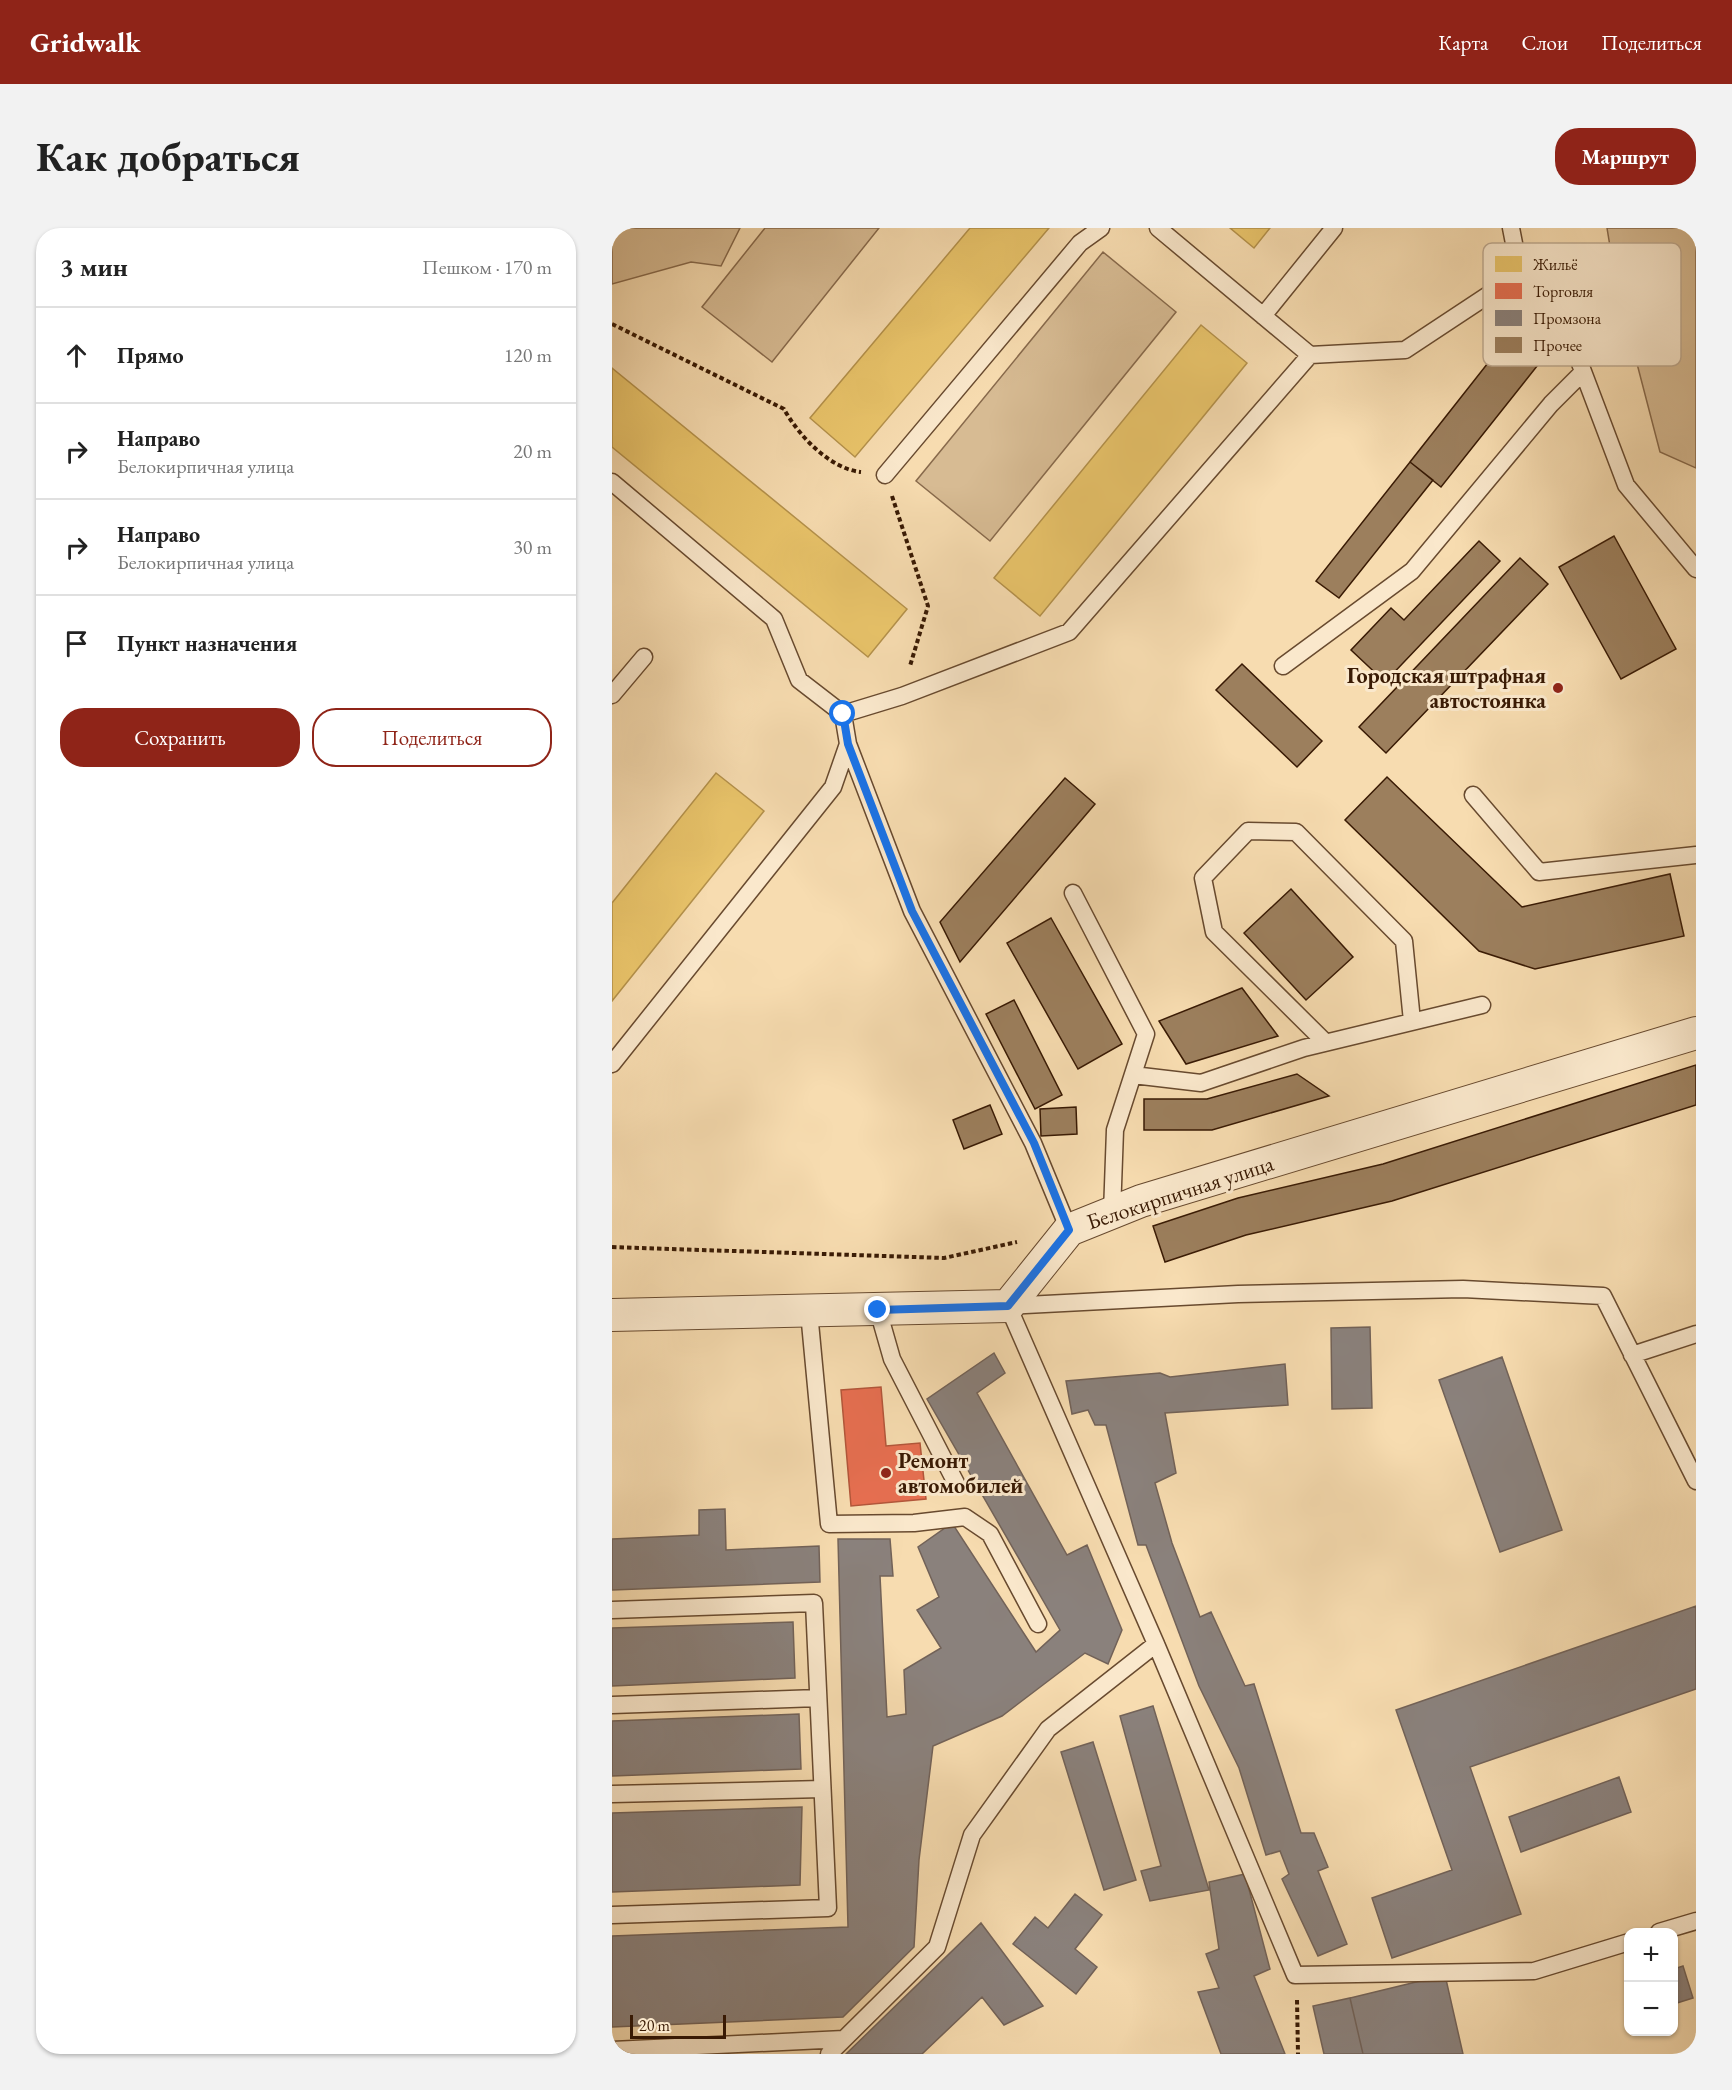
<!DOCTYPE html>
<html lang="ru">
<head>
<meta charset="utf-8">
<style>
  :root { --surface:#fff; --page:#f2f2f2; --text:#222; --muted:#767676; --line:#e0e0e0; --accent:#8f2418 }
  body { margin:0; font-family:"EB Garamond",serif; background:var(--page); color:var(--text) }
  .controls { position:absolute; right:18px; bottom:18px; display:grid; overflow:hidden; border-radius:12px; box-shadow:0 2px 4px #0004 }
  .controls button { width:54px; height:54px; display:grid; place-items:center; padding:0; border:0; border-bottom:2px solid var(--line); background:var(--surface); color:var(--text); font:30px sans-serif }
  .scale { position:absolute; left:18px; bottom:15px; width:96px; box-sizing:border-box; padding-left:6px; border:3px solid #391a04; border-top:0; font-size:16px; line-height:21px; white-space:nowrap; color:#391a04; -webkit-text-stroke:4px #fae8cc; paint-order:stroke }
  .stop { position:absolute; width:18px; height:18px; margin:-14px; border:4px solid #1a73e8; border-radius:50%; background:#fff }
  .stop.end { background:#1a73e8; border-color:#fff; box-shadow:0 2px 6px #0008 }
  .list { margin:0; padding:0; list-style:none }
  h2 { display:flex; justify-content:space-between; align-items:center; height:78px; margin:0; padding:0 24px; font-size:26px }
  h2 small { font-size:20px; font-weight:400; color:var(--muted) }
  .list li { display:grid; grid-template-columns:39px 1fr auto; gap:18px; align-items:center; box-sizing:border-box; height:96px; padding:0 24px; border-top:2px solid var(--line) }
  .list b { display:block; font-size:22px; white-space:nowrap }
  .list p { margin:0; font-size:20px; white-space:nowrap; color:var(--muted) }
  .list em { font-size:20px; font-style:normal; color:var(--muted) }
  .actions { display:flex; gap:12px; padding:18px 24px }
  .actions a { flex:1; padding:14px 0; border:2px solid var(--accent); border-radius:24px; text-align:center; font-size:21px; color:var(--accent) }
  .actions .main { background:var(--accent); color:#fff }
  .icon { flex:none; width:33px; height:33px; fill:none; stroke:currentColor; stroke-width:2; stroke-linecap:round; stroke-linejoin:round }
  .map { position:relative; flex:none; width:1084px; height:1826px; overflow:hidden; border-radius:24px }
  header { display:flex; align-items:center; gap:36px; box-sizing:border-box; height:84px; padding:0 30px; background:var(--accent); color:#fff }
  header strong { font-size:28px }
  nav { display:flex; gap:33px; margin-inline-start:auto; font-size:21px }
  .intro { display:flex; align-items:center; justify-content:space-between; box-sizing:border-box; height:144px; padding:0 36px }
  h1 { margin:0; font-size:42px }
  .button { padding:15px 27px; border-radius:24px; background:var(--accent); color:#fff; font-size:21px; font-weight:700 }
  main { display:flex; gap:36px; padding:0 36px }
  aside { flex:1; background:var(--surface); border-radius:24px; box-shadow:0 2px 4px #0004 }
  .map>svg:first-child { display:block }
  .green { fill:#d7bb93; stroke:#886a4c; stroke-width:1.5 }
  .homes { fill:#e9c46a; stroke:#b4914b; stroke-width:1.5 }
  .shops { fill:#e76f51; stroke:#b3563a; stroke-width:1.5 }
  .industry { fill:#8a817c; stroke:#726258; stroke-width:1.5 }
  .building { fill:#9c7f5d; stroke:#391a04; stroke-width:1.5 }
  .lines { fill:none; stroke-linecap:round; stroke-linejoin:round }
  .lane-casing { stroke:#684a2f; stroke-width:19 }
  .street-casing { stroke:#684a2f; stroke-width:34 }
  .path { stroke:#391a04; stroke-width:4; stroke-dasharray:4.5 3; stroke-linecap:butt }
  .lane { stroke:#fae8cc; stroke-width:16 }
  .street { stroke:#fae8cc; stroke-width:32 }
  .route { stroke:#1a73e8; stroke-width:8 }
  .poi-dot { fill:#8f2418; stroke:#fae8cc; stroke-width:2 }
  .labels { text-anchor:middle; stroke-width:6; stroke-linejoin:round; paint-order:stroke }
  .poi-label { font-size:22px; font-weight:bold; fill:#391a04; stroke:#fae8cc; text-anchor:end }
  .street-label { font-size:22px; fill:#391a04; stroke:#fae8cc }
  .key { fill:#fae8cc; stroke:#c0aa90; stroke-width:1.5 }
  .key-label { font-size:16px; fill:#391a04 }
</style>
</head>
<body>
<header>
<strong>Gridwalk</strong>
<nav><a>Карта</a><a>Слои</a><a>Поделиться</a></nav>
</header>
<div class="intro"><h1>Как добраться</h1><a class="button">Маршрут</a></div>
<main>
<aside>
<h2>3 мин<small>Пешком · 170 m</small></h2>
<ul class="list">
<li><svg class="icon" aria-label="ahead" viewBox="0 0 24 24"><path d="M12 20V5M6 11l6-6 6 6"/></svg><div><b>Прямо</b></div><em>120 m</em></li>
<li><svg class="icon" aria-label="right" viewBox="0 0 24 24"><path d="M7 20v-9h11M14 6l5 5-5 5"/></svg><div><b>Направо</b><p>Белокирпичная улица</p></div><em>20 m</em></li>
<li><svg class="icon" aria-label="right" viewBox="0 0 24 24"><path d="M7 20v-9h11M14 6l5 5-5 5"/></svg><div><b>Направо</b><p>Белокирпичная улица</p></div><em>30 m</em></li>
<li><svg class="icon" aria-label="arrive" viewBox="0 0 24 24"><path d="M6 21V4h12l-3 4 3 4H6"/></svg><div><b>Пункт назначения</b></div></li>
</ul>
<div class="actions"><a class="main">Сохранить</a><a>Поделиться</a></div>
</aside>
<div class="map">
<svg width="1084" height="1826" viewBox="0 0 1084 1826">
  <rect width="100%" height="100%" fill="#f7dcb0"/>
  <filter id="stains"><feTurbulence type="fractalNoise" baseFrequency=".00333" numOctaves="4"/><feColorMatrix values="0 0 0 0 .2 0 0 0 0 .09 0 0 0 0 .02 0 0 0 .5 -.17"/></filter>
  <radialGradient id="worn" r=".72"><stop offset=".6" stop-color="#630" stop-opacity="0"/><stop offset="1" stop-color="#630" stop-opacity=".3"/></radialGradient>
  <!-- green -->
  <path class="green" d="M0,0H128L109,38L79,34L0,56Z
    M153,0H267L160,134L90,79Z
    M995,0H1084V240L1048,224L1004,55Z
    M491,24L564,84L378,313L304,253Z"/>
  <!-- homes -->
  <path class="homes" d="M358,0H437L243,229L198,190Z
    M618,0H658L642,20Z
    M589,97L635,135L428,388L382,350Z
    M0,140L295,381L256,429L0,219Z
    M104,545L152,583L0,773V675Z"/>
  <!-- shops -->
  <path class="shops" d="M269,1159L274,1218L308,1215L314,1271L239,1278L229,1162Z"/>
  <!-- industry -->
  <path class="industry" d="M758,1099L760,1180L720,1181L719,1100Z
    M382,1125L393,1145L365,1165L455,1327L475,1317L510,1402L496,1436L473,1425L390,1488L321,1518L307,1632L302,1719L231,1789L0,1799V1708L236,1699L226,1311H278L281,1348H268L275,1489L294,1486L292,1442L329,1420L305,1382L327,1369L306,1319L340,1295L424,1424L448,1402L315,1171Z
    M890,1129L950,1302L888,1324L827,1152Z
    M673,1136L676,1177L553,1185L564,1245L543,1255L560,1315L588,1389L599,1384L633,1458L642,1456L689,1605H702L716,1639L706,1643L735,1716L706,1728L670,1651L677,1646L668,1623L654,1627L627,1540L587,1458L534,1317H526L494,1197H483L476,1182L460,1186L454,1153L548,1145L558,1149Z
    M113,1281L114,1322L207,1318L208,1354L0,1362V1311L87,1307V1282Z
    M1084,1378V1461L858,1539L909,1686L780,1730L760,1670L840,1642L784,1482Z
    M181,1394L183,1450L0,1458V1400Z
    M541,1478L597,1662L538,1673L529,1643L549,1638L508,1488Z
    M187,1486L189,1541L0,1548V1493Z
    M481,1514L524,1652L492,1662L449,1524Z
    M1007,1549L1019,1584L909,1624L897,1589Z
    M190,1579L188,1657L0,1664V1585Z
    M633,1646L658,1741L642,1748L673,1826H609L586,1764L607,1760L594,1726L607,1721L597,1654Z
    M463,1666L490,1687L463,1721L485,1739L464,1766L401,1716L423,1689L436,1700Z
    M369,1695L431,1778L392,1797L370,1769L310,1826H234Z
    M1071,1738L1081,1770L1062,1776V1741Z
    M833,1747L851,1826H751L738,1770Z
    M738,1770L751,1826H712L701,1778Z"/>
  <!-- building -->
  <path class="building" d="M909,93L941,118L829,259L798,234Z
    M798,234L821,252L727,370L704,353Z
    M1002,308L1064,421L1009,451L947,339Z
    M867,313L888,333L773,454L739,422L779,380L792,392Z
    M908,330L936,356L774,525L747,499Z
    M630,436L710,513L685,539L604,462Z
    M775,549L910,679L1058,646L1072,708L923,741L867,723L733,592Z
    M453,550L483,576L348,734L328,694Z
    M679,661L741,729L694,772L632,705Z
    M439,690L510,816L466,841L395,715Z
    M630,760L666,808L574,836L547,793Z
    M402,772L450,867L423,881L374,786Z
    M1084,837V877L780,973L634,1007L553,1034L541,998L626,970L771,936Z
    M685,846L717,868L600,902H532V871H595Z
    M378,877L390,906L352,921L341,892Z
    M464,879L465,906L429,908L428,881Z"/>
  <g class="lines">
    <defs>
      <path id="lane" d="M899,0L908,46
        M651,88L722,0
        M698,127L793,122L908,46L961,117L1014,257L1084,341
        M273,247L468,15L489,0
        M0,254L162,391L187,452L231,486
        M671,438L800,343L939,176L971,144
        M0,467L32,429
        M236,516L300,683L421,915L457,1002
        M861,567L927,644L1084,627
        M461,665L534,806L503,902L500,985
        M713,814L602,704L591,650L636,603L684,604L792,713L800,793
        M0,836L221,559L236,516L231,486L290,468L457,404L698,127L546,0
        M521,847L589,855L692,820L870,777
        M266,1082L280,1131L344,1255
        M197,1084L217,1296L302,1295L353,1289L378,1306L426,1396
        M1020,1127L1084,1106
        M0,1382L202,1375L216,1680L0,1687
        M0,1477L206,1470
        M0,1566L210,1561
        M1047,1704L1084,1693
        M1017,1714L922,1743L683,1747L544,1416L396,1078L626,1066L851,1061L991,1068L1084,1253
        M0,1822L232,1811
        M217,1826L325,1719L360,1607L436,1501L544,1416"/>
      <path id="street" d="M0,1087L396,1078L457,1002L529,973L1084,805"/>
    </defs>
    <!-- lane casing -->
    <use href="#lane" class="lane-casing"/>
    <!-- street casing -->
    <use href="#street" class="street-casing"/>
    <!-- path -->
    <path class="path" d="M0,96L172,181C187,208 218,241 249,244
      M280,268L316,378L298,438
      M0,1019L332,1030L405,1014
      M685,1772L686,1826"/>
    <!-- lane -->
    <use href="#lane" class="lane"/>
    <!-- street -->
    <use href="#street" class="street"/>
  </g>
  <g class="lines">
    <!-- route -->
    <path class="route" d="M231,486L236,516L300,683L422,915L457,1002L396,1078L266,1082"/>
  </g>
  <!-- markers -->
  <g class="poi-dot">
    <circle cx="946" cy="460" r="6"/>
    <circle cx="274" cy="1245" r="6"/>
  </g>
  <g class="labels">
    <!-- poi labels -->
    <g class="poi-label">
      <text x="934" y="455">Городская штрафная<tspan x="934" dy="25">автостоянка</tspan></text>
      <text x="286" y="1240" text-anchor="start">Ремонт<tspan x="286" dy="25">автомобилей</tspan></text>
    </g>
    <!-- street labels -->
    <g class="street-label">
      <text transform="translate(568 964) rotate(-18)" y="8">Белокирпичная улица</text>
    </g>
  </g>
  <!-- legend -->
  <rect x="871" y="15" width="198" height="123" rx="9" class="key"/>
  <rect x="883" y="28" width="27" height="16" fill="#e9c46a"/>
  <rect x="883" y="55" width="27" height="16" fill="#e76f51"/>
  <rect x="883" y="82" width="27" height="16" fill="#8a817c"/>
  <rect x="883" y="109" width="27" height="16" fill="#9c7f5d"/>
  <g class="key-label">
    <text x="921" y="42">Жильё</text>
    <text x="921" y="69">Торговля</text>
    <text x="921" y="96">Промзона</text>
    <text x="921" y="123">Прочее</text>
  </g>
  <rect width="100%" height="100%" filter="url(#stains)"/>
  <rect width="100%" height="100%" fill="url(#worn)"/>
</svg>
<div class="controls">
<button>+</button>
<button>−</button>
</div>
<div class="scale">20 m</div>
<div class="stop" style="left:231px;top:486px"></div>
<div class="stop end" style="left:266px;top:1082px"></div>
</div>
</main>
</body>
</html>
